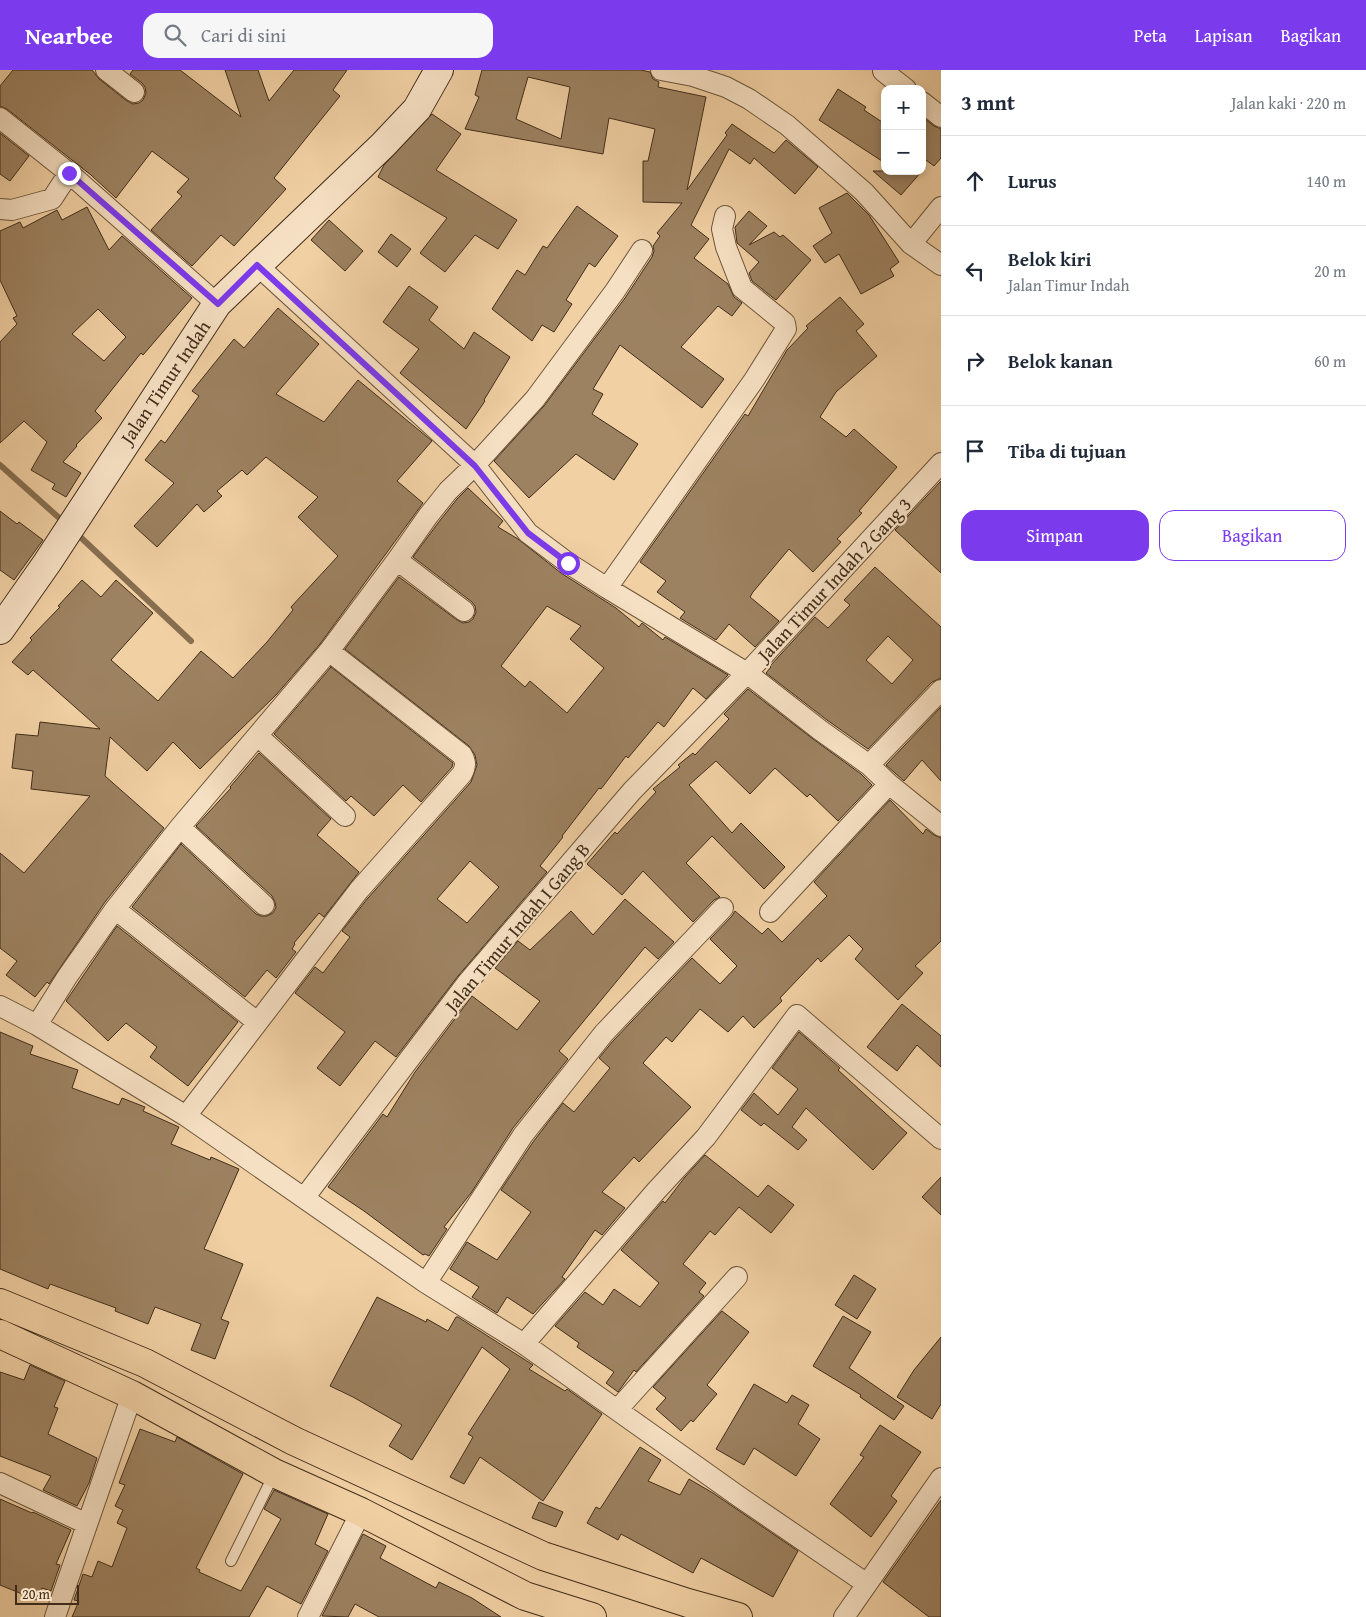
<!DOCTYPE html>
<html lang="id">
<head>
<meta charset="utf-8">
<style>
  :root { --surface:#fff; --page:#f6f6f7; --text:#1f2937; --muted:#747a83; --line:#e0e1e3; --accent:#7c3aed }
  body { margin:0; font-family:"Gentium Book Plus",serif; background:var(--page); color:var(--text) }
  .controls { position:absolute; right:15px; top:15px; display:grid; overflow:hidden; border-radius:10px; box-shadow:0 2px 8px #0003 }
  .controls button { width:45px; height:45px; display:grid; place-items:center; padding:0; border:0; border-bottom:1px solid var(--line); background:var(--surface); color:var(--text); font:25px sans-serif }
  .scale { position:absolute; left:15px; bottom:12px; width:64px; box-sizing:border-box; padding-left:5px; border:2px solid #412d1a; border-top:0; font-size:14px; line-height:18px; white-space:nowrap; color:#412d1a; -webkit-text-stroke:4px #f6e0c3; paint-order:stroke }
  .stop { position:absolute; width:15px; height:15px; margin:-11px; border:4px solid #7c3aed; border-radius:50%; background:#fff }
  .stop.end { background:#7c3aed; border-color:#fff; box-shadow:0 1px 5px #0008 }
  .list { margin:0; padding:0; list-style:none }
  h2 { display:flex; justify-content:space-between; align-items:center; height:65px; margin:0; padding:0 20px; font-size:21px }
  h2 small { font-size:16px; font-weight:400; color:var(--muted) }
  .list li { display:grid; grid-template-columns:32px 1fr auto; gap:15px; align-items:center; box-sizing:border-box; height:90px; padding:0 20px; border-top:1px solid var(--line) }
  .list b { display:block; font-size:19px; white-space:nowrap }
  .list p { margin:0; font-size:16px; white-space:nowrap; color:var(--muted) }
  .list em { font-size:16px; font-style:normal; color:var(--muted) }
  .actions { display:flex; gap:10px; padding:15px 20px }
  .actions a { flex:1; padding:11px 0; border:1px solid var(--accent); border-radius:15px; text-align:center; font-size:18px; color:var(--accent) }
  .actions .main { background:var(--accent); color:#fff }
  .icon { flex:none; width:28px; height:28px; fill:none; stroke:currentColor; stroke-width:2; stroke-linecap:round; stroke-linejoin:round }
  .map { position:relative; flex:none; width:941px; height:1547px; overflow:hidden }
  header { display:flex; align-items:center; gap:30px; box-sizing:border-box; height:70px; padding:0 25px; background:var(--accent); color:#fff }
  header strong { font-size:24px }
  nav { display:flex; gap:28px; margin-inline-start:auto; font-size:18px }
  .search { width:350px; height:45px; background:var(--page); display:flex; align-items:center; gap:12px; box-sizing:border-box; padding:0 18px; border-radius:15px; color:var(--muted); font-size:19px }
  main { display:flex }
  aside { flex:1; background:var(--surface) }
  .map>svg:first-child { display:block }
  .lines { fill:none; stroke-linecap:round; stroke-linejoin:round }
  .stream { stroke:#876e50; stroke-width:6 }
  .building { fill:#9d8261; stroke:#412d1a; fill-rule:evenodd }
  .lane-casing { stroke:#6d563c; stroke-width:12 }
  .street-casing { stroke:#6d563c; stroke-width:22 }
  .secondary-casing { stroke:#412d1a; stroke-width:30 }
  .primary-casing { stroke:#412d1a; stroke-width:30 }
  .lane { stroke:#f6e0c3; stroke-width:10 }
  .street { stroke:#f6e0c3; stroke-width:20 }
  .secondary { stroke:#f6e0c3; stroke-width:28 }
  .primary { stroke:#f1d0a3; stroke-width:28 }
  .route { stroke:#7c3aed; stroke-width:6 }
  .labels { text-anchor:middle; stroke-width:4.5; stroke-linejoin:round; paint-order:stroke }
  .street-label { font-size:19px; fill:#412d1a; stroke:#f6e0c3 }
</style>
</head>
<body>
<header>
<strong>Nearbee</strong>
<div class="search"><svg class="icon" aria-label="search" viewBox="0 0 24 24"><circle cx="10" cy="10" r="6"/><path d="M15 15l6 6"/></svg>Cari di sini</div>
<nav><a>Peta</a><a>Lapisan</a><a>Bagikan</a></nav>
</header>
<main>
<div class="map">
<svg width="941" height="1547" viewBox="0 0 941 1547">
  <rect width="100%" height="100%" fill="#f1d0a3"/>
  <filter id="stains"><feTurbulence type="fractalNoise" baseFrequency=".004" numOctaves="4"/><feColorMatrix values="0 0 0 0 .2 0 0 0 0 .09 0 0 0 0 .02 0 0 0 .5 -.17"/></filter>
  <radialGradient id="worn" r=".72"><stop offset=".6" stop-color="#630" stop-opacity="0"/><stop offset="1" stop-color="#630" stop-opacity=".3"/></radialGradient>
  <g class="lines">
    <!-- stream -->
    <path class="stream" d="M0,395L66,454
      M75,462L191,571"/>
  </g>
  <!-- building -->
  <path class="building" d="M13,0H92L99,9L127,31L133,34L139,33L143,30L146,23L145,17L142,13L130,4L133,0H180L241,47L225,0H258L269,31L294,0H347L333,20L340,26L274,108L286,119L234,176L221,165L192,196L151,160L182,126L177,122L189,109L152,81L116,128L91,105L7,39L0,36V16Z
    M482,0H641L650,2L653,9L659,12L658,17L706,27L687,120L727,65L725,63L732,54L774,83L786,70L818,97L795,124L754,88L750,94L729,79L691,155L709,169L694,188L728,214L734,227L742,233L732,246L718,236L681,277L724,309L702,338L620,275L593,319L603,324L592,344L638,374L614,410L576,384L529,428L494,391L544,336L625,228L652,187L654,181L653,176L660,166L657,163L682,133L643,132V91H648L655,59L609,48L603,84L465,59L479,27L475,25ZM528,7L570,17L561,69L516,49Z
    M838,19L866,37L864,40L885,54V93L819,50Z
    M432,44L461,64L436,100L517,150L498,179L475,165L445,202L420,183L447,148L378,107L384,95Z
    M922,47L934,56L941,59V88L934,96L922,87Z
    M0,63L29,86L10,111L0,104Z
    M873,101H922L901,125Z
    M847,123L869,145L899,192L890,199L894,206L861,224L839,184L825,193L813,176L832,163L819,138Z
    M577,136L618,166L595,197L589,193L566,230L572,234L554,262L542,255L532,271L492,239L517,200L525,205L543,176L547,178Z
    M87,137L109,180L122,166L192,228L143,285L141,283L95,341L102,348L76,375L77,376L63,392L81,403L66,427L52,419L55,414L31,400L47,372L24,351L0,373V272L17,254L13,248L17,246L0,210V161L20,152L23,158L57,140L62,150ZM98,239L126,267L104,291L72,264Z
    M749,141L767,156L749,175L774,162L780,167L783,165L811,190L776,230L752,211L749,203L759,192L737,173L735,157Z
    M329,150L363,181L345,201L311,170Z
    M391,164L411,179L397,197L378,182Z
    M409,216L438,237L429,250L464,279L474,262L510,287L484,330L485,331L466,359L400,303L419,279L383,252Z
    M840,227L864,254L856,261L877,286L836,322L820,347L846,367L854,359L897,397L859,441L862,443L837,469L841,472L813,502L789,479L753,522L750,527L779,551L755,577L729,554L716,570L680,548L685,542L657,522L666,511L640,492L745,344L748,346L787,280L808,258L806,256Z
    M278,238L319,274L276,324L324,352L358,310L432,371L397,411L423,433L320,574L276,625L200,699L173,672L147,701L110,667L105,706L164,758L105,832L49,914L47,912L35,927L6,905L17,891L0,878V783L24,803L90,726L31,719L33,701L12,698L16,664L38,666L40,652L100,659L33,600L28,605L12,592L32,570L30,568L60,537L58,536L82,510L101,527L116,510L153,543L111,590L158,631L201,581L233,608L267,572L293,540L291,537L338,486L298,447L318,427L266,387L247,405L242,400L217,421L222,426L204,442L197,434L157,477L134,456L174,413L145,390L161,370L165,373L199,326L192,321L234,269L244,278Z
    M941,411V503L895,460Z
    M468,418L503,451L498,457L518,469L561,503L616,538L639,557L642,553L663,570L665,567L728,605L706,629L693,618L664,657L658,652L628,688L626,686L601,719L599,718L562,766L563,767L540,796L547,802L458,906L396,987L375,971L340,1016L317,998L345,962L295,923L315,897L323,903L350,867L342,861L368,828L471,712L477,695L475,685L469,676L345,579L399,507L457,550L463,553L469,552L473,549L476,542L475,536L472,532L413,487L438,453L457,429ZM547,536L581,556L570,569L604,598L567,643L530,611L525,617L501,596ZM470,791L499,817L467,853L437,829Z
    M0,441L17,454L19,452L43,470L14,510L0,500Z
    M875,497L941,557V608L932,612L868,679L827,650L766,603L771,597L770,596L815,547L828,558L850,535L844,530ZM888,566L913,590L892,614L866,590Z
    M331,597L453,693L452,697L421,732L403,715L374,746L351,726L346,731L274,664Z
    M748,619L813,669L861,704L872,715L838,751L810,724L807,727L775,698L750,724L716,691L689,715L732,763L741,753L785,797L764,819L712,766L686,793L720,827L714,830L693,852L643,801L622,825L587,794L615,762L617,764L656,722L653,719L680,697L678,695L693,683L695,685L729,649L724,644Z
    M941,637V711L922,690L904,711L886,695Z
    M259,683L331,749L317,765L359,802L324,847L319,843L294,873L295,874L292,879L296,882L276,908L267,900L245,927L132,837L181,774L256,844L261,846H267L273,843L276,837L275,832L272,826L196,756L231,718L230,717Z
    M890,730L923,764L926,759L934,765L941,768V871L915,896L923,903L898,930L855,889L863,879L849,865L821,892L818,888L780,928L782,931L754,958L743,946L728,962L700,939L672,972L666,967L643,993L691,1037L639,1092L634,1087L602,1122L625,1138L602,1165L595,1160L562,1207L565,1209L533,1244L507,1227L497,1243L472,1227L479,1217L450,1199L467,1172L497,1190L531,1142L501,1120L533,1072L563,1033L574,1042L610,998L599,988L613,971L692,888L720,914L737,896L710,869L732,846L735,841L762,864L768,858L782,872L827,826L814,812Z
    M625,829L674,872L658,889L645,877L559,981L568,989L513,1058L471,1123L444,1157L447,1159L429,1186L425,1184L423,1185L364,1141L328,1117L383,1044L387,1047L415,1002L472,926L517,960L540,931L495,898L518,871L530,880L571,841L593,865Z
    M117,856L238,952L188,1016L150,987L157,977L126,953L108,971L66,931Z
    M902,934L941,966V997L917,975L897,1001L867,977Z
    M0,962L33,976L30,984L78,1000L72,1018L119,1035L122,1028L145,1037L143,1041L179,1057L171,1074L210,1090L211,1087L239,1099L204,1179L243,1194L221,1249L229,1252L215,1289L191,1280L201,1254L155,1237L148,1254L115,1241L116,1238L50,1214L48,1219L0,1199Z
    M799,962L840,998L838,1000L907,1063L873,1100L806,1038L792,1057L807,1070L798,1080L764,1053L761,1056L741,1040L754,1023L778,1045L798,1019L772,998Z
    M705,1085L758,1127L768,1115L794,1135L771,1163L739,1137L715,1165L710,1161L683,1194L706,1213L699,1222L704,1226L636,1302L634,1300L618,1322L606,1313L614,1302L577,1277L579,1273L555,1256L585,1222L603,1235L614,1219L640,1237L659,1213L621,1180L663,1131L665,1133L685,1107Z
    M941,1107V1145L922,1127Z
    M854,1205L876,1219L857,1249L835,1235Z
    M377,1227L426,1252L427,1249L448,1261L456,1247H458L533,1295L529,1299L565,1321L567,1319L602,1344L543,1431L480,1387L464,1414L450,1407L473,1367L468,1364L510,1299L482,1277L412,1390L389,1376L402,1355L353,1327L330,1316Z
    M722,1241L749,1262L707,1315L717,1324L693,1352L691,1350L681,1361L656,1339L666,1328L653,1317Z
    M843,1246L871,1262L849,1298L904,1336L894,1350L860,1327L861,1325L813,1296Z
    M941,1267V1334L932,1349L897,1327L914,1300Z
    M30,1295L65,1311L54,1337L58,1338L48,1364L97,1388L89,1413L77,1436L43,1420L51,1406L0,1386V1302L24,1310Z
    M754,1314L787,1333L792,1325L809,1335L798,1354L820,1369L796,1406L754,1378L744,1395L716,1379Z
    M880,1355L921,1382L891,1426L897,1431L871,1467L830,1434L864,1387L860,1385Z
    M140,1359L175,1372L177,1367L243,1404L196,1498L200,1500L199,1502L241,1521L281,1449L264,1439L274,1420L328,1444L315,1474L328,1481L301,1534L267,1516L249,1547H72L79,1531L74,1530L83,1504L92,1507L98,1491L112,1497L127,1458L117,1453L123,1440L115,1436L125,1415L119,1413Z
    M640,1377L661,1390L648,1411L680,1425L689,1409L713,1423L798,1481L773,1527L701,1488L693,1503L621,1464L618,1470L587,1453L596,1437L600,1439Z
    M0,1429L32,1443L33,1442L71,1460L56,1494L60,1495L51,1521L42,1518L37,1530L0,1515Z
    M941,1430V1547H929L883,1512Z
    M539,1432L563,1442L556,1457L532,1448Z
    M363,1464L386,1476L380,1488L436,1518L439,1512L472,1528L501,1547H379L355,1534L348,1547L322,1546Z"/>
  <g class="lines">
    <defs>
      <path id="lane" d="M231,1491L274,1404"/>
      <path id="street" d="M106,0L134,22
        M661,0L693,6L726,17L749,29L787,55L864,122L911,174L941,195
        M883,1L906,19
        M922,32L941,47
        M0,48L69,103L217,234
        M0,139L12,140L52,129L69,103
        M911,174L941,137
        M257,195L475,395L528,463L568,493L607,518L747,603L820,660L869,695L889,714L941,756
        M397,490L464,541
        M607,518L754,310L786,259L785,253L742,218L726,177L722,159L725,146
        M258,666L345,746
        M869,695L941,620
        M180,757L264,835
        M115,839L257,952
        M770,842L889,714
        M0,936L37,955L186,1046L426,1213L524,1274L741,1428L867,1514
        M37,955L67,907L115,839L180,757L329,581L397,490L428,446L448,421L475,395L535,329L615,221L642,180
        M186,1046L359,820L462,704C466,696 466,692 462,685L329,581
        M304,1128L467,913L632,721L747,603L941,393
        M426,1213L523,1065L604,963L723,838
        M524,1274L656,1121L706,1067L797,945L941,1069
        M617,1340L737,1207
        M0,1413L87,1454
        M55,1547L132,1325
        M308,1547L361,1442
        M844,1547L941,1408"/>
      <path id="secondary" d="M0,560L47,493L217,234L383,75L417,39L439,0"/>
      <path id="primary" d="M0,1233L145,1293L294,1371L543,1486L688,1533L738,1547
        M0,1264L132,1325L274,1403L361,1442L525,1526L592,1547"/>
    </defs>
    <!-- lane casing -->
    <use href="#lane" class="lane-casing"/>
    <!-- street casing -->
    <use href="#street" class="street-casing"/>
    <!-- secondary casing -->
    <use href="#secondary" class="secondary-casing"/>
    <!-- primary casing -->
    <use href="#primary" class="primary-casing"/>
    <!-- lane -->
    <use href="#lane" class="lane"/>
    <!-- street -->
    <use href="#street" class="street"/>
    <!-- secondary -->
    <use href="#secondary" class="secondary"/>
    <!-- primary -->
    <use href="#primary" class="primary"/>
  </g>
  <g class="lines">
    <!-- route -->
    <path class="route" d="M69,103L218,234L257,195L475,396L528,463L568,493"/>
  </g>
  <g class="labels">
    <!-- street labels -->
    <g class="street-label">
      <text transform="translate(165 312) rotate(-56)" y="7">Jalan Timur Indah</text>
      <text transform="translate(834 509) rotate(-47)" y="7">Jalan Timur Indah 2 Gang 3</text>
      <text transform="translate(517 857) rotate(-50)" y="7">Jalan Timur Indah I Gang B</text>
    </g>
  </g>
  <rect width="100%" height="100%" filter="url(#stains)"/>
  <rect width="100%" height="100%" fill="url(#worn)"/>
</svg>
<div class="controls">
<button>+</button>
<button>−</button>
</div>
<div class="scale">20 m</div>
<div class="stop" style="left:568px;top:493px"></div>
<div class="stop end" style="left:69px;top:103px"></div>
</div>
<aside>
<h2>3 mnt<small>Jalan kaki · 220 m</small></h2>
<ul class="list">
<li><svg class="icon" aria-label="ahead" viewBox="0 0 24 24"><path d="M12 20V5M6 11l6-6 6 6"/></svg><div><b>Lurus</b></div><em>140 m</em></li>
<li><svg class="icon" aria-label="left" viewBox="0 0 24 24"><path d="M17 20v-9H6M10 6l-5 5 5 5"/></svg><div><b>Belok kiri</b><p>Jalan Timur Indah</p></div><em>20 m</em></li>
<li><svg class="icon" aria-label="right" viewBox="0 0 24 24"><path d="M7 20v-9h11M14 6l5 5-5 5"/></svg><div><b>Belok kanan</b></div><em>60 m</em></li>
<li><svg class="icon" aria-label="arrive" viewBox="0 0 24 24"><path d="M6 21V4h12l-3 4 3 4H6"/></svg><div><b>Tiba di tujuan</b></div></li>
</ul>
<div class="actions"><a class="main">Simpan</a><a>Bagikan</a></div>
</aside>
</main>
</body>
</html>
